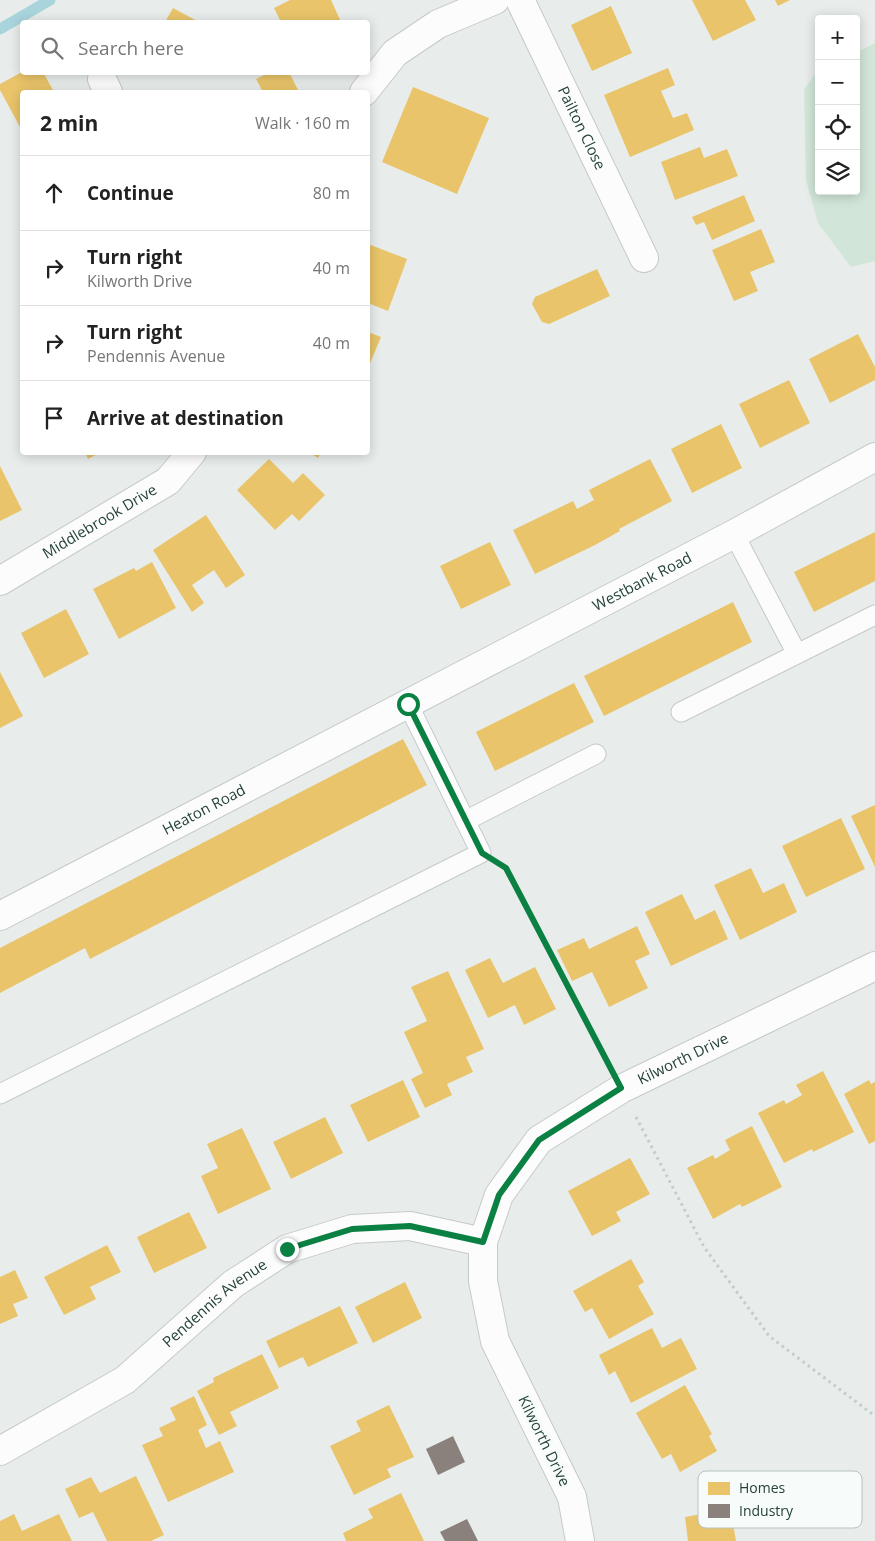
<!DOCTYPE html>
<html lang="en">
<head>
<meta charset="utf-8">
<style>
  :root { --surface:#fff; --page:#f2f2f2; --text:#222; --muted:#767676; --line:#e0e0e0 }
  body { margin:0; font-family:"Open Sans",sans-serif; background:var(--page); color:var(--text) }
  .controls { position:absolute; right:15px; top:15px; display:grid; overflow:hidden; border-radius:5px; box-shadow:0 2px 12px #0003 }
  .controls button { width:45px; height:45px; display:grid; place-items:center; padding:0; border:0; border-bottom:1px solid var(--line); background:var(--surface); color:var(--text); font:25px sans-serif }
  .stop { position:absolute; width:15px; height:15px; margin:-11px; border:4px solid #0b8043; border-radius:50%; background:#fff }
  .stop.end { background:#0b8043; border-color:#fff; box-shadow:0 1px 5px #0008 }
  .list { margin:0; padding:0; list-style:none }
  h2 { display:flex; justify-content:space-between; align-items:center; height:65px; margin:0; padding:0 20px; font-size:21px }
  h2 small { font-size:16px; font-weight:400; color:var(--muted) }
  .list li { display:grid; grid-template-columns:32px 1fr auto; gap:15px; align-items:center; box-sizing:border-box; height:75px; padding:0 20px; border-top:1px solid var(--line) }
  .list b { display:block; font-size:19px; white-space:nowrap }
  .list p { margin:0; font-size:16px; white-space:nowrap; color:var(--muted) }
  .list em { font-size:16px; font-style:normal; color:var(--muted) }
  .icon { flex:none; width:28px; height:28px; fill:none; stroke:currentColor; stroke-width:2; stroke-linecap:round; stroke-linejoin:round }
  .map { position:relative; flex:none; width:875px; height:1541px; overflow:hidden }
  .search { position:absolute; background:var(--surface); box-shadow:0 2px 12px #0003; left:20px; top:20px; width:350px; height:55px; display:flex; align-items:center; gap:12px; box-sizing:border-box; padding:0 18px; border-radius:5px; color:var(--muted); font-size:19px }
  .panel { position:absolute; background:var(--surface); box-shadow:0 2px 12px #0003; left:20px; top:90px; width:350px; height:365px; border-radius:5px }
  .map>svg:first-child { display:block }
  .green { fill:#d1e6d8 }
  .homes { fill:#e9c46a }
  .industry { fill:#8a817c }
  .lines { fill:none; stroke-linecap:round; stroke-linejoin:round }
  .stream { stroke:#a9d4db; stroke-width:11 }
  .lane-casing { stroke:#c5cac8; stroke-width:21 }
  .street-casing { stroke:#c5cac8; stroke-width:30 }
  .path { stroke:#c3ccca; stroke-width:3; stroke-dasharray:2.5 4; stroke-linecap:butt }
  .lane { stroke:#fcfcfc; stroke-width:19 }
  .street { stroke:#fcfcfc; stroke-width:28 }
  .route { stroke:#0b8043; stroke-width:6 }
  .labels { text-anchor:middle; stroke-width:5; stroke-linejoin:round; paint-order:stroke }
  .street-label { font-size:15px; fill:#24423a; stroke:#f7fbf9 }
  .key { fill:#f7fbf9; stroke:#b8c4c0; stroke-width:1 }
  .key-label { font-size:14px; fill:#24423a }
</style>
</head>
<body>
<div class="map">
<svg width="875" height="1541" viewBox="0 0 875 1541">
  <rect width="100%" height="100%" fill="#e8edeb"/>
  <!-- green -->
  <path class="green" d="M875,43V261L851,267L818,223L806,180L804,90L814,75L819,73V191H856V53Z"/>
  <!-- homes -->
  <path class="homes" d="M290,0H331L341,22H281L274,8Z
    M692,0H745L756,20L713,41Z
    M775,0H790L778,6Z
    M611,6L632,53L592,71L571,25Z
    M173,8L197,21L200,22H165Z
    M668,68L675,85L661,91L673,118L687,113L694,130L630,157L604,95Z
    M22,72H43L54,92H22V125L20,127L0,90V84Z
    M270,72H289L299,92H263L256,79Z
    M413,87L489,118L457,194L382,162Z
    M700,147L704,158L727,149L738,176L675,200L661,162Z
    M744,195L755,221L712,240L704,222L696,225L692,217Z
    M761,229L775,262L750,272L758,291L734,301L712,250Z
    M368,244L407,259L388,311L368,303Z
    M597,269L610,296L549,324L542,322L532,304L535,297Z
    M368,332L381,337L368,368Z
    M858,334L875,367V380L830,403L809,359Z
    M789,380L810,423L760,448L739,404Z
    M721,424L742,468L692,493L671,449Z
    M85,452H101L88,459Z
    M309,452H321L318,458Z
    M269,459L293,483L303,473L325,495L299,521L292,514L275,530L237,490Z
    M650,459L672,501L619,529L620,531L595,545L535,574L513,530L573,501L577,509L594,500L589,490Z
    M0,466L22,510L0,521Z
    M206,515L245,575L226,588L214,570L192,585L204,603L192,612L153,550Z
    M875,532V581L814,612L794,572Z
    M490,542L511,585L461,609L440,566Z
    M152,562L176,608L119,639L93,589L134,568L136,571Z
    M733,602L752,642L604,716L584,676Z
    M66,609L89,654L44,678L21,633Z
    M0,672L23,716L0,728Z
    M574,683L594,722L495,771L476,732Z
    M403,739L427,785L90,959L85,948L0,993V948Z
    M875,805V867L851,816Z
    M841,818L865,869L806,897L782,846Z
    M751,868L763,893L784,883L797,912L740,940L714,885Z
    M682,894L695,920L715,910L728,939L671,966L645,912Z
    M637,926L650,954L635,961L648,988L609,1007L592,972L572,981L557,950L584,938L589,949Z
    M490,958L503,983L535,967L556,1009L524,1025L515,1005L488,1018L465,970Z
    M448,971L484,1049L466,1057L473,1072L447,1084L452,1095L425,1108L411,1079L423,1073L404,1032L427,1021L411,987Z
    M823,1071L854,1132L813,1152L812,1149L784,1163L758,1113L784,1100L786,1104L802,1095L796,1085Z
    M403,1080L420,1117L368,1142L350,1105Z
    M869,1080L871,1084L875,1082V1141L869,1144L844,1094Z
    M325,1117L343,1153L291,1179L273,1142Z
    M752,1126L782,1187L742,1207L740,1204L713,1219L687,1168L713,1155L715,1159L730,1150L725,1140Z
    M242,1128L271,1189L218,1214L201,1176L218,1168L207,1144Z
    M630,1158L650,1194L616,1212L621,1221L592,1236L568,1191Z
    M189,1212L207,1248L154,1273L137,1237Z
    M107,1245L121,1272L90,1287L96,1299L64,1315L44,1277Z
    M631,1259L644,1282L638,1286L654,1314L609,1339L592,1308L585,1312L573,1291Z
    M15,1270L28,1298L13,1304L18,1316L0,1324V1277Z
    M405,1282L422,1318L373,1343L355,1307Z
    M340,1306L358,1343L308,1367L303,1357L279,1368L266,1341Z
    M652,1328L662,1348L681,1338L697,1369L631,1403L615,1371L609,1375L599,1355Z
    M262,1354L279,1388L230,1412L237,1426L219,1435L197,1391L214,1382L213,1378Z
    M685,1385L712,1434L709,1436L717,1451L680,1472L671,1454L662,1459L636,1413Z
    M194,1396L207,1425L198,1430L206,1448L220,1441L234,1472L168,1502L142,1445L163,1436L159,1428L176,1420L170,1408Z
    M389,1405L414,1457L387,1469L391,1477L354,1495L330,1446L361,1431L356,1421Z
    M136,1476L164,1535L151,1541H107L93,1512L79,1518L65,1489L91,1477L100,1493Z
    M726,1482L736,1541H688L685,1517L702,1514L698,1487Z
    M401,1493L424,1541H346L343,1533L373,1518L368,1509Z
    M14,1514L22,1531L59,1514L72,1541H0V1521Z"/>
  <!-- industry -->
  <path class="industry" d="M453,1436L465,1462L438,1475L426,1449Z
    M467,1519L478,1541H445L440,1532Z"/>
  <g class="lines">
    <!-- stream -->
    <path class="stream" d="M0,29L50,0"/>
    <defs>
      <path id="lane" d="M734,534L797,654
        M681,712L875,615
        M465,821L596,754
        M0,1094L481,853L408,704"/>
      <g id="street">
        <path id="s1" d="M520,0L644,258"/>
        <path d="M102,79L108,92"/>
        <path d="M364,92L395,53L438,24L495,0"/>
        <path id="s2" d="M0,581L168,481L192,452"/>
        <path id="s3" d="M0,916L734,534L875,457"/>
        <path id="s4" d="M0,1451L125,1380L233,1284L287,1249L352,1229L410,1226L483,1242"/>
        <path id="s5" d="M580,1541L572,1497L495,1341L483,1281V1242L499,1195L539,1140L621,1089L875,966"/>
      </g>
    </defs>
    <!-- lane casing -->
    <use href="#lane" class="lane-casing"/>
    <!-- street casing -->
    <use href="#street" class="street-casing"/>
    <!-- path -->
    <path class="path" d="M505,867L606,1059
      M636,1117L704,1247L769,1336L875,1416"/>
    <!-- lane -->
    <use href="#lane" class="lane"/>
    <!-- street -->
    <use href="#street" class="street"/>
  </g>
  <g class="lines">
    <!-- route -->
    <path class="route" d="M287,1249L352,1229L410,1226L483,1242L499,1195L539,1140L621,1088L506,868L482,853L408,704"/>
  </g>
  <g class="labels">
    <!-- street labels -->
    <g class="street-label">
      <text dy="5" stroke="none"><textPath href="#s1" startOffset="142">Pailton Close</textPath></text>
      <text dy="5" stroke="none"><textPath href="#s2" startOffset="116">Middlebrook Drive</textPath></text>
      <text dy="5" stroke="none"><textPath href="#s3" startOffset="724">Westbank Road</textPath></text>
      <text dy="5" stroke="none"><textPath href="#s3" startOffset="230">Heaton Road</textPath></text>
      <text dy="5" stroke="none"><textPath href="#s5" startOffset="602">Kilworth Drive</textPath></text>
      <text dy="5" stroke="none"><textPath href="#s4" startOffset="262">Pendennis Avenue</textPath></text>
      <text transform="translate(544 1441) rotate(64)" y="5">Kilworth Drive</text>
    </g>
  </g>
  <!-- legend -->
  <rect x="698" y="1471" width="164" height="57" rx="8" class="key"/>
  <rect x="708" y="1482" width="22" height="13" fill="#e9c46a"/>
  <rect x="708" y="1504" width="22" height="14" fill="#8a817c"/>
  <g class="key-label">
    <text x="739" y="1493">Homes</text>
    <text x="739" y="1516">Industry</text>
  </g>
</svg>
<div class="controls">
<button>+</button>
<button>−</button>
<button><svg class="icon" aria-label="locate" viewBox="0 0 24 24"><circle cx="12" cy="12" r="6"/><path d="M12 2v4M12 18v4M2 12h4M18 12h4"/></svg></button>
<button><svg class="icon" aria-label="layers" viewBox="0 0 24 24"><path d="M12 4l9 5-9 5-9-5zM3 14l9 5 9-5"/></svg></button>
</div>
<div class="stop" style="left:408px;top:704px"></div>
<div class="stop end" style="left:287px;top:1249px"></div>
<div class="search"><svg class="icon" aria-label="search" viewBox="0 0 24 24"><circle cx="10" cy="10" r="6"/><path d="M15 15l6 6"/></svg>Search here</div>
<section class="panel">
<h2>2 min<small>Walk · 160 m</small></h2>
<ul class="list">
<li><svg class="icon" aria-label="ahead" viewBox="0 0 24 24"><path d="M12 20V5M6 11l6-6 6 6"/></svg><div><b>Continue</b></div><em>80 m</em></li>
<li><svg class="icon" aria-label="right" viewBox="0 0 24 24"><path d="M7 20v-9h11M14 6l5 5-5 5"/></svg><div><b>Turn right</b><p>Kilworth Drive</p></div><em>40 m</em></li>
<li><svg class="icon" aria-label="right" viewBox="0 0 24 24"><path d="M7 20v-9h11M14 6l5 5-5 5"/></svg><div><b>Turn right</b><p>Pendennis Avenue</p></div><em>40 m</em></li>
<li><svg class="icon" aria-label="arrive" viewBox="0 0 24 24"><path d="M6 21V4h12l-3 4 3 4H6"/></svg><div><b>Arrive at destination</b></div></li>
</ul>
</section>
</div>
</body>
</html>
